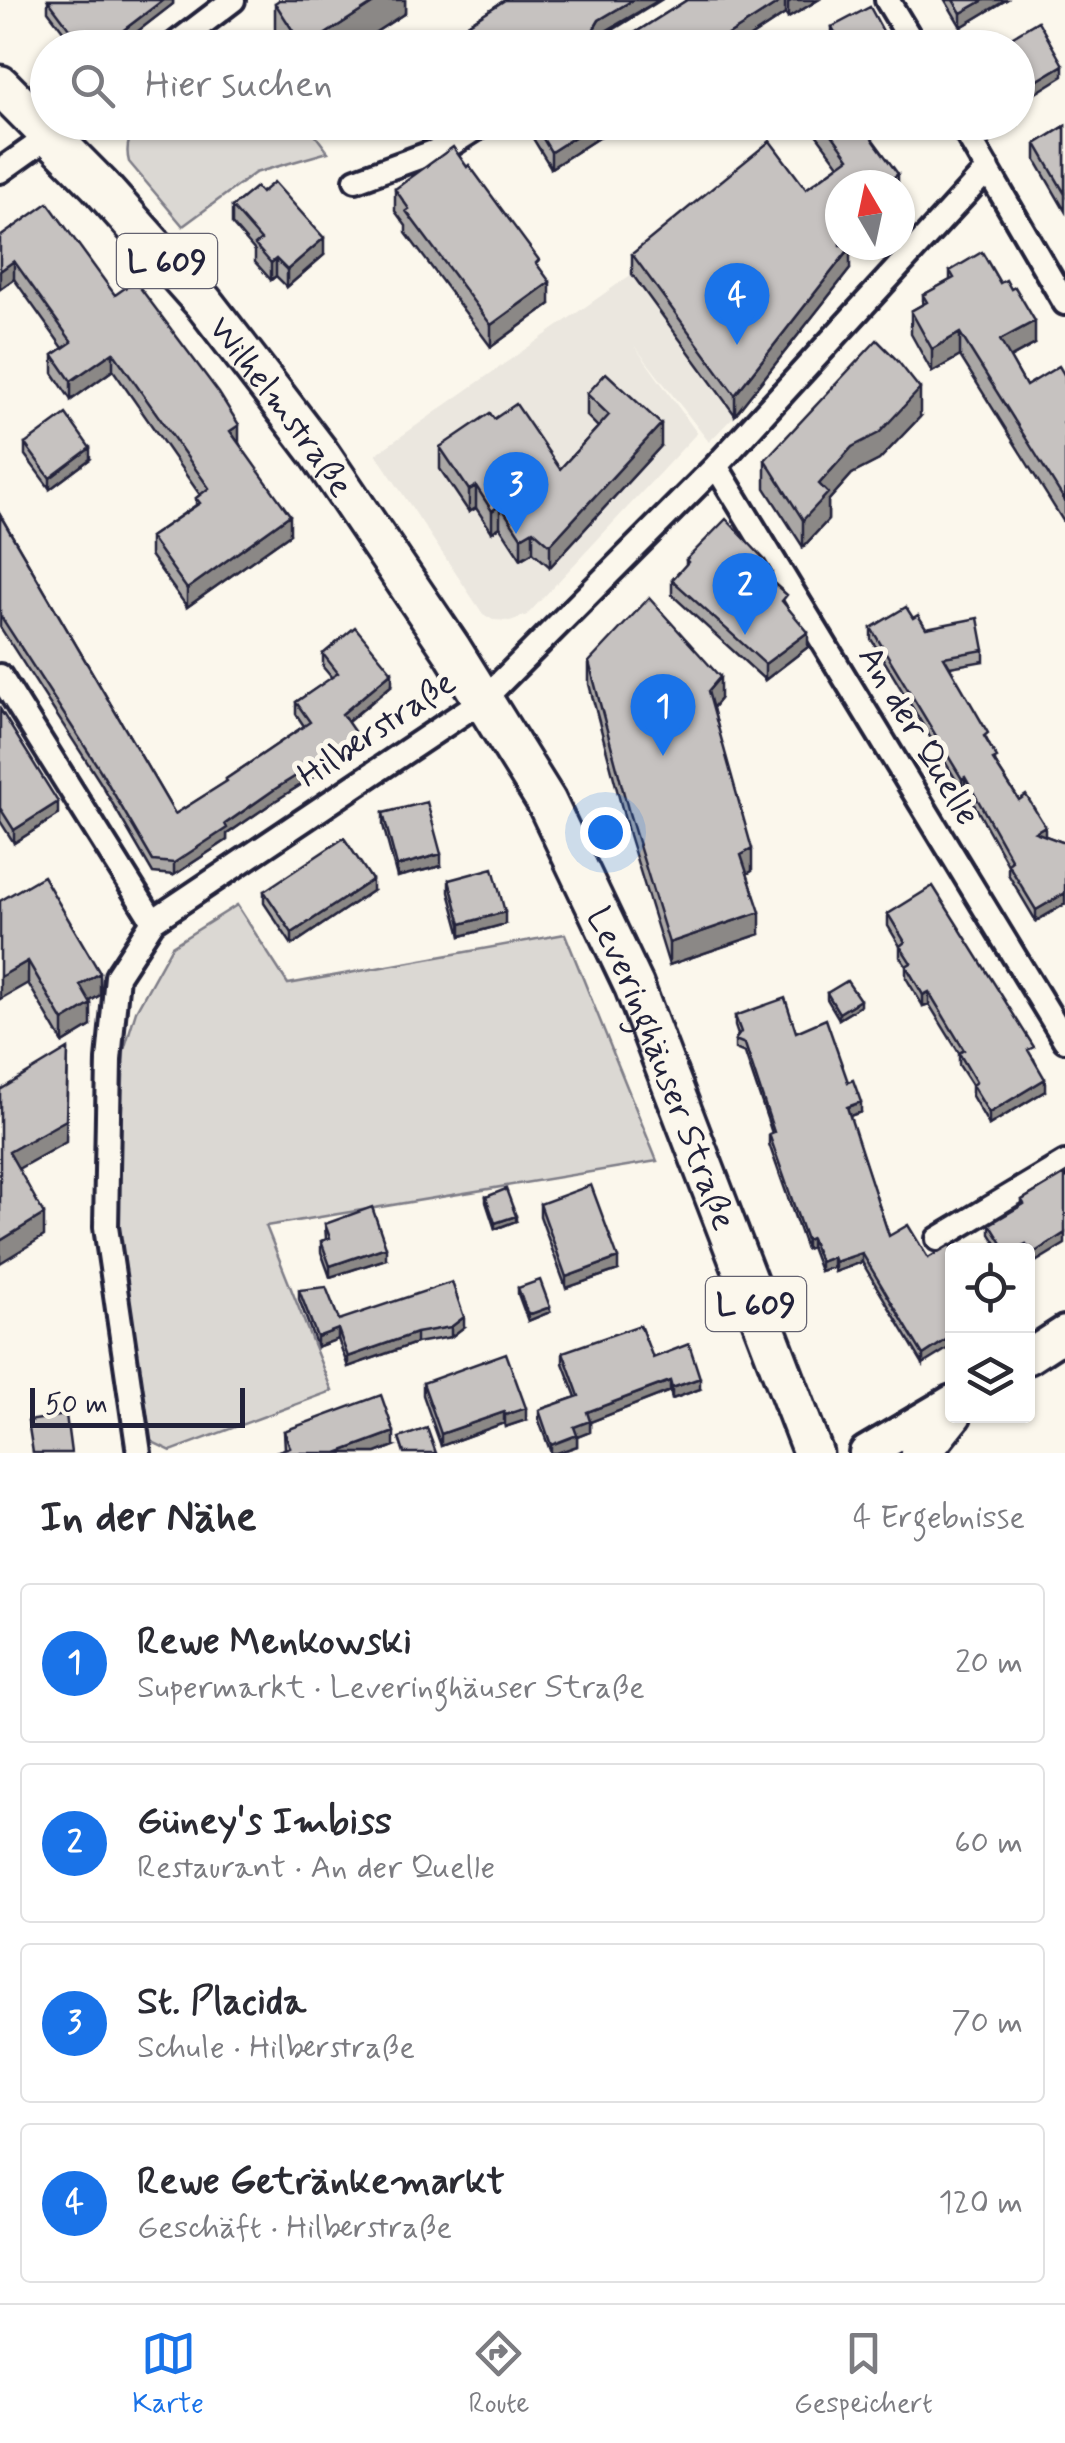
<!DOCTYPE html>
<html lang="de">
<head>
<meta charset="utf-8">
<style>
  :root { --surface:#fff; --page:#f2f2f3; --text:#2b2b33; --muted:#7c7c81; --line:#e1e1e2; --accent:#1a73e8 }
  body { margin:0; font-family:Mynerve,sans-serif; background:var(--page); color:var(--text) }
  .controls { position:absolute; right:30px; bottom:30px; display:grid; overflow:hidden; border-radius:10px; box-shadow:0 2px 8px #0004 }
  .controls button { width:90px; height:90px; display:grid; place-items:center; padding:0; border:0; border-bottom:2px solid var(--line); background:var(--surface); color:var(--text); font:50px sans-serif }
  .compass { position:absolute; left:825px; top:170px; width:90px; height:90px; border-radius:50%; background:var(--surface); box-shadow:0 2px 8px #0004; rotate:351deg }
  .scale { position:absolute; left:30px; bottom:25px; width:215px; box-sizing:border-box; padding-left:10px; border:5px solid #22223b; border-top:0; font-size:28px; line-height:35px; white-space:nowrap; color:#22223b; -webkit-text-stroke:8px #fbf7ec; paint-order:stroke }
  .you { position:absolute; left:605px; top:832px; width:35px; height:35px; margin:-25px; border:8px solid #fff; border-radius:50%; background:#1a73e8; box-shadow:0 0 0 15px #1a73e833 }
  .badge { display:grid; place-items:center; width:65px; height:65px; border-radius:50%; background:var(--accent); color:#fff; font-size:32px; font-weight:700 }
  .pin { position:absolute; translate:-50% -82px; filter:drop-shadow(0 2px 5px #0008) }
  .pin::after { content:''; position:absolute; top:52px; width:35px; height:30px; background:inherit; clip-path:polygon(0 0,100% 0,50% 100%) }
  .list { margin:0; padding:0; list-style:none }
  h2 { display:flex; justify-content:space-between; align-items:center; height:130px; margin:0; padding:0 40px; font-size:42px }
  h2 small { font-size:32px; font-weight:400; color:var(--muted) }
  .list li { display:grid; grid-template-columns:65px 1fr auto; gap:30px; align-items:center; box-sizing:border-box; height:160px; margin:0 20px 20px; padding:0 20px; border:2px solid var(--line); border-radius:10px }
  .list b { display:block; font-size:38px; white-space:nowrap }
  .list p { margin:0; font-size:32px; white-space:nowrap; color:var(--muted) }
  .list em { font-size:32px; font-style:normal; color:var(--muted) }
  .icon { flex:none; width:55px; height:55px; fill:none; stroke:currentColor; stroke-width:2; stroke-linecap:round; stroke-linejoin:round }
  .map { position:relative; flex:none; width:1065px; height:1453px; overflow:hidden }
  .search { position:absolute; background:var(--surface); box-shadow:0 2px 8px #0004; left:30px; right:30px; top:30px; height:110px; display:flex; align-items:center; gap:25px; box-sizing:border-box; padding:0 35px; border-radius:55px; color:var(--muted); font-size:38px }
  .sheet { height:850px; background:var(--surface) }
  nav { display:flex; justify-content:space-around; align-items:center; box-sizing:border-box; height:140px; border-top:2px solid var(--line); background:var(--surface); font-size:28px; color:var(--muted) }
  nav a { display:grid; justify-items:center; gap:5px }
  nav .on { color:var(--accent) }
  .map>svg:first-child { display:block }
  .built { fill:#ebe7df }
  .green { fill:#dbd8d3; stroke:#7e7d87; stroke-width:2.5 }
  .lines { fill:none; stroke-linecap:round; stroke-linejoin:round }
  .street-casing { stroke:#22223b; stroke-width:30 }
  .secondary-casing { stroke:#22223b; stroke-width:40 }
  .primary-casing { stroke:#22223b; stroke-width:45 }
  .street { stroke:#fbf7ec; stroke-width:22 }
  .secondary { stroke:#fbf7ec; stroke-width:32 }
  .primary { stroke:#fbf7ec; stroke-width:38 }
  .wall { fill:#aaa7a5; stroke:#22223b; stroke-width:2.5 }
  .shaded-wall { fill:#8b8886; stroke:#22223b; stroke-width:2.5 }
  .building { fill:#c6c2c0; stroke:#22223b; stroke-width:2.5 }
  .labels { text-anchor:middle; stroke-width:10; stroke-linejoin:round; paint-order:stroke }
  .shield { fill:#fbf7ec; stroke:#636270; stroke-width:2.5 }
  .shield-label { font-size:32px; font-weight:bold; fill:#22223b }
  .street-label { font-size:35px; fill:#22223b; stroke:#fbf7ec }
</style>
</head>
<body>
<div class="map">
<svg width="1065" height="1453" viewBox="0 0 1065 1453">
  <rect width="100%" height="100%" fill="#fbf7ec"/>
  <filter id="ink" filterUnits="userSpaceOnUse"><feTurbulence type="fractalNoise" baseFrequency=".01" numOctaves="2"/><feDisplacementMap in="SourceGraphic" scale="20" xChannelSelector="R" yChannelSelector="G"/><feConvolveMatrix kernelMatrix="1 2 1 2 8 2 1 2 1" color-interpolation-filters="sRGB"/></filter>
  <g filter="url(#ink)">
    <!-- built -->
    <path class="built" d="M632,274L735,415L709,442L633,344L697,433L527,615L510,621L493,620L483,614L376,454Z"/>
    <!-- green -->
    <path class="green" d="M306,123L328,152L255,173L183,226L129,162C125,147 129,132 142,123Z
      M237,905L288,984L565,934L657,1161L266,1226L332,1391L171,1451L148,1440L117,1250L124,1050L136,1011L172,946Z"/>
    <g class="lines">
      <defs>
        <path id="street" d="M887,0L916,48
          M170,48L233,0
          M607,48L684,0
          M960,122L1065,303
          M0,171L69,122
          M356,180L447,147L486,122
          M716,466L1065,1040
          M0,676L153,921
          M938,1239L1065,1163
          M139,1453L106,1227L109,1060L117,976L153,921L484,699L716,466L988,169"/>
        <path id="secondary" d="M1028,1357L1065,1333
          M866,1453L952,1402"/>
        <g id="primary">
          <path id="s1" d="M0,85L99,185L203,302L274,394L319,453L452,650L546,801L634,986L813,1453"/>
          <path d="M921,1453L952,1414"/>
        </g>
      </defs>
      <!-- street casing -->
      <use href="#street" class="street-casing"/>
      <!-- secondary casing -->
      <use href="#secondary" class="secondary-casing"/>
      <!-- primary casing -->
      <use href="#primary" class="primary-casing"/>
      <!-- street -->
      <use href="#street" class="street"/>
      <!-- secondary -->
      <use href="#secondary" class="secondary"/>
      <!-- primary -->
      <use href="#primary" class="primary"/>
    </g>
    <!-- wall -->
    <path class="wall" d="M48,0H173V4L116,48H76L48,11Z
      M405,0V13L351,48H285L275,33V3Z
      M505,0H659L599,35L596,41L607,47L614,46L687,0H818L788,18L785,14L733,48H446V38Z
      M945,0H1006L961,27Z
      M832,27L892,48H837L832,38Z
      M523,122H623L551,168Z
      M813,122H860L898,185H840V245L850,269L735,415L632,274V254L806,189L839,165L813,130Z
      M1065,126V211L1036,161V144Z
      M395,189L539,267L550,304L491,347L406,233V226L395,211Z
      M232,207L324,255L287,287L276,276L271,280L255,262V251L232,224Z
      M0,237L115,295L239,443L290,534L187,607L150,555V537L196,505V498L200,495L113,370L71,400L53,373V355L63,348L14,279L0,289Z
      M950,271L1035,344L1010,358L1026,386L1065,376V524L960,356L932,372L911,334V311L923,304V295L950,280Z
      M587,394L661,446L550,567L533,552L521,559L500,527L492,532L476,508L469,512L440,469V447L494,419L560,469L598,427L587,416Z
      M920,417L879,460L852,474L828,501V520L803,547L765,488V460Z
      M25,444L90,459L50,489L25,455Z
      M0,515L175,814L226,782V779L304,726L296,714V702L332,678L323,667V654L392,685L348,722L358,749L275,801L227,834V840L174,875L153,873L100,782L0,627Z
      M686,560L772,582L808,647L765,680L672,595V580L686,565Z
      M871,628H926L984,650V661L950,667L988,742L997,766L1019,800L1045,836L1065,843V904L1036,921L1008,874V865L965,788L962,790L871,639Z
      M589,662L720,699L713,708L752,871L747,874L760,934L669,965L629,835L589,684Z
      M0,709L58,815L14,843L0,821Z
      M383,813L441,866L397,877L383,825Z
      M449,880L505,924L461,936L449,892Z
      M264,891H372L292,945L264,903Z
      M0,901L100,995L89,1002L91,1026L63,1043L28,983Z
      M888,914L1034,1059L1045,1091L989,1125L972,1096V1085L959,1065V1053L929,1004L923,1006L906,978V966L900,957V946L888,926Z
      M827,993L860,1006L839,1019L827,999Z
      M735,1016L796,1032L848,1082L861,1112L849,1116L889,1236L928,1258L923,1364L862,1262L835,1272L833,1267L820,1271L811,1247L806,1249L769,1144V1134L772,1133L745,1053L735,1049V1040L738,1035L735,1026Z
      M1065,1174L1032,1264L1028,1257V1250H1000L990,1234V1224L1022,1205V1200Z
      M486,1197L516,1221L495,1229L486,1202Z
      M540,1204L618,1270L566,1288L540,1216Z
      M325,1224L386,1259L330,1277L321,1252V1241L326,1239Z
      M518,1288L550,1312L528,1321L518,1294Z
      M299,1290L339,1320L464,1327L451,1337L416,1343L348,1367L338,1339L317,1347L299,1299Z
      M563,1352L653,1358L700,1389L672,1399L670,1391L590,1422V1432L577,1437V1446L557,1453H551L539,1421V1410L576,1397L563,1363Z
      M423,1383L526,1420L505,1427L504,1423L441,1446L423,1395Z
      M284,1431L394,1446L376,1453H273L285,1449Z"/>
    <!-- shaded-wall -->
    <path class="shaded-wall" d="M163,0H173V4L116,48H100Z
      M378,0H405V13L351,48H304Z
      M633,0H659L599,35L592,48V32L599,20Z
      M783,0H785V14L733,48H711V46Z
      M792,0H818L788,18V3Z
      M984,0H1006L961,27V13Z
      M549,34V48H527Z
      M1063,65V76L1018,104V92Z
      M598,122H623L551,168V152Z
      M898,174V185H883Z
      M840,217V237L831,223Z
      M324,238V255L287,287V270Z
      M850,248V269L735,415V395Z
      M276,259V276L271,280V263Z
      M14,261V279L0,289V271Z
      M550,282V304L491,347V325Z
      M1035,321V344L1000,363V340Z
      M960,333V356L932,372V349Z
      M113,352V370L71,400V381Z
      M920,389V417L879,460L852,474L828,501V520L803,547V520L819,484L852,447Z
      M661,424V446L550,567V545Z
      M239,425V444L230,431Z
      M90,448V459L50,489V478Z
      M476,486V508L469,512V490Z
      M500,505V527L492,532V511Z
      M290,515V534L187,607V589Z
      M533,530V552L521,559V537Z
      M808,632V647L765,680V664Z
      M392,672V685L342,726V714Z
      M720,677V699L708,713V691Z
      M358,737V749L275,801L227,834V840L174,875V863L225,824L275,789Z
      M965,777V788L962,790V779Z
      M58,802V815L14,843V830Z
      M1045,826V837L1035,832Z
      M752,849V871L741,877V855Z
      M441,854V866L397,877V866Z
      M372,880V891L292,945V933Z
      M1065,893V904L1036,921V910Z
      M505,912V924L461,936V924Z
      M760,912V934L669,965V943Z
      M28,961V983L0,999V977Z
      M100,973V995L80,1007V985Z
      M929,992V1004L923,1006V995Z
      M860,1000V1006L839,1019V1013Z
      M91,1004V1026L63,1043V1021Z
      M68,1049L66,1142L9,1174V1152Z
      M1045,1079V1091L989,1125V1113Z
      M861,1102V1112L847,1117V1107Z
      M44,1214V1236L0,1263V1241Z
      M516,1216V1221L495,1229V1223Z
      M1065,1233V1244L1032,1264V1254Z
      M811,1238V1247L806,1249V1240Z
      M386,1247V1259L330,1277V1266Z
      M862,1253V1262L835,1272V1262Z
      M833,1257V1267L820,1271V1262Z
      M618,1258V1270L566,1288V1277Z
      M550,1307V1312L528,1321V1315Z
      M464,1317V1327L451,1337V1327Z
      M338,1329V1339L317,1347V1337Z
      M416,1333V1343L348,1367V1357Z
      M952,1336V1346L923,1364V1355Z
      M700,1378V1389L672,1399V1388Z
      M670,1381V1391L590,1422V1432L577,1437V1446L557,1453H551V1445L587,1412Z
      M526,1408V1420L505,1427V1415Z
      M504,1412V1423L441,1446V1434Z
      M394,1432V1446L376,1453H337Z"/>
    <!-- building -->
    <path class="building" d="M48,0H163L100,48H84Z
      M279,0H378L304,48L275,3Z
      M505,0H633L599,20L592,32L595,41L607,47L614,46L687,0H783L711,46L708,42L700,48H558L549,34L527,48H452L446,38Z
      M953,0H984L961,13Z
      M870,7L892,48H844L832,27Z
      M1038,21L1063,65L1018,92V48H993Z
      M533,122H598L551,152Z
      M823,122H860L898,174L883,185H840V217L831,223L840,235V245H848L850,248L735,395L632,254L770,141L806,189L849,158Z
      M1065,126V194L1036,144Z
      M453,147L467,167L469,165L539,260L536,263L550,282L491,325L406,211L409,209L395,189Z
      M274,182L324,238L287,270L276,259L271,263L255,245L261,240L232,207L256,187L261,193Z
      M48,203L115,295L135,281L219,393L239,425L230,431L290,515L187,589L150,537L200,503L196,498L209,488L113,352L71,381L53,355L72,342L14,261L0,271V237Z
      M982,252L1000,283L1006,280L1011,289L1015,287L1035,321L1000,340L1026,386L1059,366L1065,376V422L1063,423L1065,425V501L960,333L932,349L911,311L927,302L923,295L954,278L950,271Z
      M877,340L897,360L920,389L879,433L852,447L819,484L828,493L803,520L765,460Z
      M606,373L661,424L550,545L533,530L521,537L500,505L492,511L476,486L469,490L440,447L490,413L494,419L516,404L560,469L609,415L587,394Z
      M66,414L90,448L50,478L25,444Z
      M0,515L175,814L227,781L226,779L310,722L296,702L338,673L323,654L355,627L392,672L342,714L358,737L275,789L225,824L227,828L174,863L153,861L100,770L0,615Z
      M726,519L765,560L772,572L768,578L787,595L782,601L808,632L765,664L672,580L688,562L686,560Z
      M649,598L720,677L708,691L752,849L741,855L760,912L669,943L629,813L589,662Z
      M906,607L913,618L918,615L926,628L978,618L984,650L944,657L988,733L984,736L997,758L993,760L1019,800L1026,795L1045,826L1035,832L1065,843V893L1036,910L1008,864L1012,861L965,777L962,779L871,628Z
      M0,709L58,802L14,830L0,808Z
      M427,802L441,854L397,866L383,813Z
      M344,838L372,880L292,933L264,891Z
      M493,868L505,912L461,924L449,880Z
      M43,876L100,973L80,985L91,1004L63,1021L28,961L0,977V901Z
      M933,886L1034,1047L1028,1050L1045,1079L989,1113L972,1085L976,1082L959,1053L964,1050L929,992L923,995L906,966L911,963L900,946L905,942L888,914Z
      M847,981L860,1000L839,1013L827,993Z
      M785,998L796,1032L826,1019L848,1082L853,1080L861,1102L847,1107L889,1236L908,1225L928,1258L950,1245L953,1250L952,1336L923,1355L862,1253L835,1262L833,1257L820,1262L811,1238L806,1240L769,1134L774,1132L745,1044L735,1040L741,1032L735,1016Z
      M68,1049L66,1120L9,1152L44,1214L0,1241V1090Z
      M1065,1174V1233L1032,1254L1026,1244L1014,1250H1006L990,1224L1024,1204L1022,1200Z
      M591,1185L618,1258L566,1277L540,1204Z
      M506,1189L516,1216L495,1223L486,1197Z
      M372,1207L386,1247L330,1266L321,1241L330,1238L325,1224Z
      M540,1280L550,1307L528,1315L518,1288Z
      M452,1282L464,1317L451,1327L416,1333L348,1357L338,1329L317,1337L299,1290L326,1287L339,1320Z
      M640,1325L653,1358L689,1344L700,1378L672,1388L670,1381L587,1412L590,1421L574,1427L577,1435L551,1445L539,1410L579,1396L563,1352Z
      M506,1353L526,1408L505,1415L504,1412L441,1434L423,1383Z
      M381,1395L394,1432L337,1453H273L290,1447L284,1431Z
      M66,1415L71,1453H33L28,1421Z
      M427,1428L436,1453H404L399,1438Z"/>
  </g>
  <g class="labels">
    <!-- shield labels -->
    <g class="shield">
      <rect x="117" y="234" width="100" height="54" rx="8"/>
      <rect x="706" y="1277" width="100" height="54" rx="8"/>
    </g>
    <g class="shield-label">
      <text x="167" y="272">L 609</text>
      <text x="756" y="1315">L 609</text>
    </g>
    <!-- street labels -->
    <g class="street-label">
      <text dy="12" stroke="none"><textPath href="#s1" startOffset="428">Wilhelmstraße</textPath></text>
      <text transform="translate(376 728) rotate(-34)" y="12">Hilberstraße</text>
      <text transform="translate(920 735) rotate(59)" y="12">An der Quelle</text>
      <text dy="12" stroke="none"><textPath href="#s1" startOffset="1195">Leveringhäuser Straße</textPath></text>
    </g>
  </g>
</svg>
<div class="controls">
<button><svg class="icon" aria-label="locate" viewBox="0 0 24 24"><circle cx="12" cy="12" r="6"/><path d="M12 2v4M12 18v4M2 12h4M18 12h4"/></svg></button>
<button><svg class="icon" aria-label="layers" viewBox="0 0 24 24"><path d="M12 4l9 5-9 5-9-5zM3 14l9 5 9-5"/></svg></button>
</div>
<svg class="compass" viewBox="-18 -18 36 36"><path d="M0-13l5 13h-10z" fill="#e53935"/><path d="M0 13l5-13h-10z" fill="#7c7c81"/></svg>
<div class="scale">50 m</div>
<div class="you"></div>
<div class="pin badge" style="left:663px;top:756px">1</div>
<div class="pin badge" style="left:745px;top:635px">2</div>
<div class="pin badge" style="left:516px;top:534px">3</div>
<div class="pin badge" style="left:737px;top:345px">4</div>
<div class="search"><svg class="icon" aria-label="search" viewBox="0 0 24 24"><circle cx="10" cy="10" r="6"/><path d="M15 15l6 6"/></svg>Hier suchen</div>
</div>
<section class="sheet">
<h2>In der Nähe<small>4 Ergebnisse</small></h2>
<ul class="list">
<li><span class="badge">1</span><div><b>Rewe Menkowski</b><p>Supermarkt · Leveringhäuser Straße</p></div><em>20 m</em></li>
<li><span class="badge">2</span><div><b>Güney's Imbiss</b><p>Restaurant · An der Quelle</p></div><em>60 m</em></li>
<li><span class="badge">3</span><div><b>St. Placida</b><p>Schule · Hilberstraße</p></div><em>70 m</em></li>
<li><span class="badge">4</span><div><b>Rewe Getränkemarkt</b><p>Geschäft · Hilberstraße</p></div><em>120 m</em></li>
</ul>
</section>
<nav>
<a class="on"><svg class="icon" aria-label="map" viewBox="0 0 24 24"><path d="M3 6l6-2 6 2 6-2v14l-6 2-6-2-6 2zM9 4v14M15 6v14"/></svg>Karte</a>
<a><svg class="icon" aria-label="directions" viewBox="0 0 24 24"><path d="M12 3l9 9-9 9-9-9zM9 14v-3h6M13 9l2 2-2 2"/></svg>Route</a>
<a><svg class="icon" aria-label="saved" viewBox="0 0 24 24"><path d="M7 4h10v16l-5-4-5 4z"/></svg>Gespeichert</a>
</nav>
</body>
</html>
